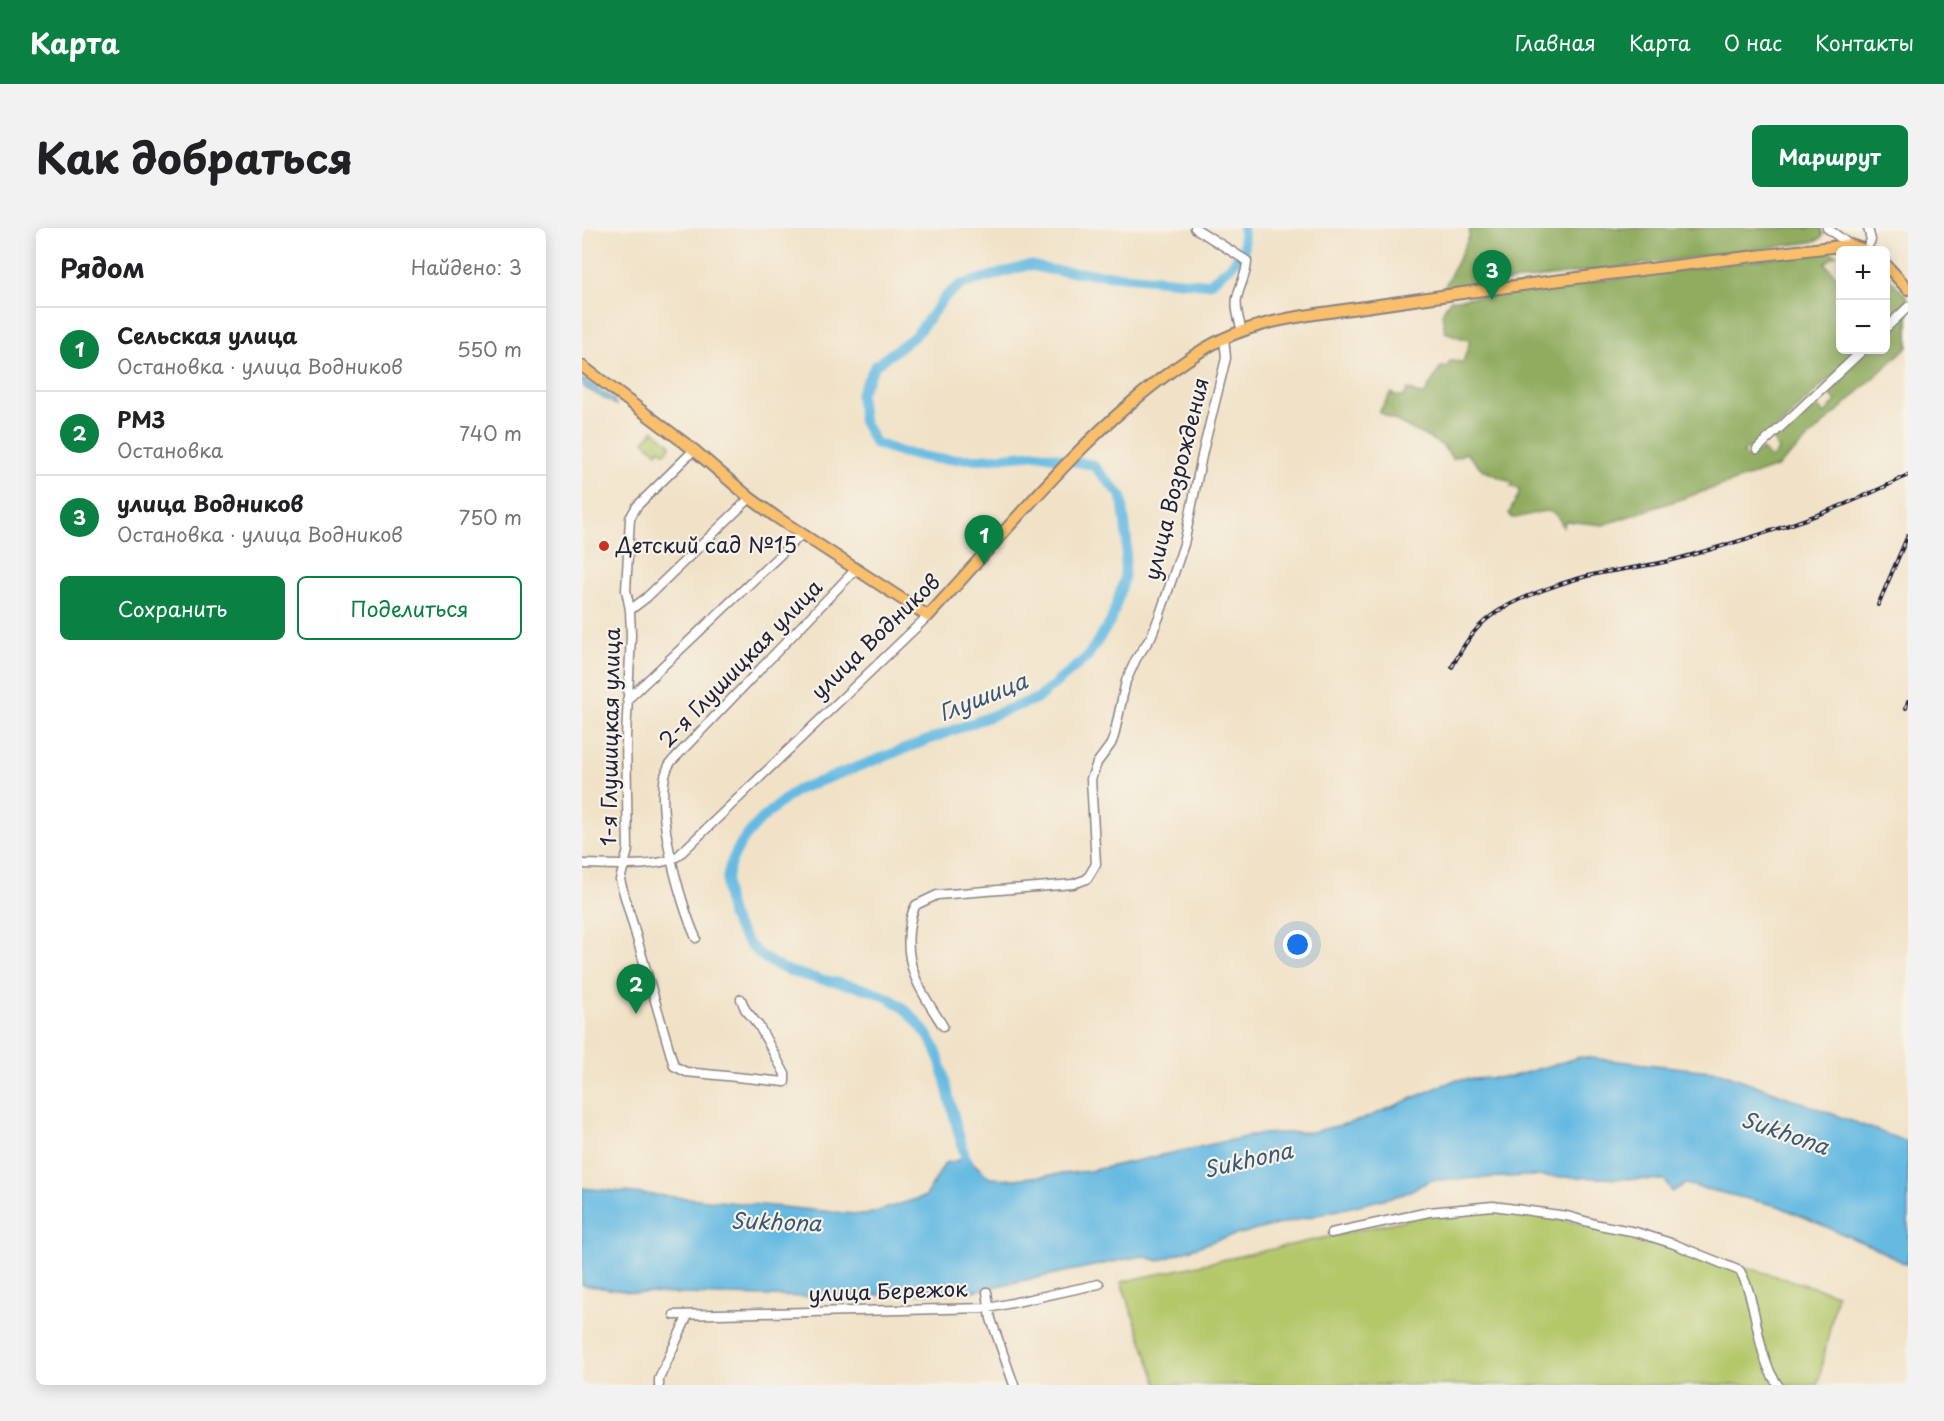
<!DOCTYPE html>
<html lang="ru">
<head>
<meta charset="utf-8">
<style>
  :root { --surface:#fff; --page:#f2f2f2; --text:#202124; --muted:#757577; --line:#e0e0e0; --accent:#0b8043 }
  body { margin:0; font-family:"Playpen Sans",sans-serif; background:var(--page); color:var(--text) }
  .controls { position:absolute; right:18px; top:18px; display:grid; overflow:hidden; border-radius:9px; box-shadow:0 3px 15px #0003 }
  .controls button { width:54px; height:54px; display:grid; place-items:center; padding:0; border:0; border-bottom:2px solid var(--line); background:var(--surface); color:var(--text); font:30px sans-serif }
  .you { position:absolute; left:716px; top:717px; width:21px; height:21px; margin:-15px; border:4px solid #fff; border-radius:50%; background:#1a73e8; box-shadow:0 0 0 9px #1a73e833 }
  .badge { display:grid; place-items:center; width:39px; height:39px; border-radius:50%; background:var(--accent); color:#fff; font-size:20px; font-weight:700 }
  .pin { position:absolute; translate:-50% -50px; filter:drop-shadow(0 2px 3px #0008) }
  .pin::after { content:''; position:absolute; top:32px; width:21px; height:18px; background:inherit; clip-path:polygon(0 0,100% 0,50% 100%) }
  .list { margin:0; padding:0; list-style:none }
  h2 { display:flex; justify-content:space-between; align-items:center; height:78px; margin:0; padding:0 24px; font-size:26px }
  h2 small { font-size:20px; font-weight:400; color:var(--muted) }
  .list li { display:grid; grid-template-columns:39px 1fr auto; gap:18px; align-items:center; box-sizing:border-box; height:84px; padding:0 24px; border-top:2px solid var(--line) }
  .list b { display:block; font-size:22px; white-space:nowrap }
  .list p { margin:0; font-size:20px; white-space:nowrap; color:var(--muted) }
  .list em { font-size:20px; font-style:normal; color:var(--muted) }
  .actions { display:flex; gap:12px; padding:18px 24px }
  .actions a { flex:1; padding:14px 0; border:2px solid var(--accent); border-radius:9px; text-align:center; font-size:21px; color:var(--accent) }
  .actions .main { background:var(--accent); color:#fff }
  .map { position:relative; flex:none; width:1326px; height:1157px; overflow:hidden; border-radius:9px }
  header { display:flex; align-items:center; gap:36px; box-sizing:border-box; height:84px; padding:0 30px; background:var(--accent); color:#fff }
  header strong { font-size:28px }
  nav { display:flex; gap:33px; margin-inline-start:auto; font-size:21px }
  .intro { display:flex; align-items:center; justify-content:space-between; box-sizing:border-box; height:144px; padding:0 36px }
  h1 { margin:0; font-size:42px }
  .button { padding:15px 27px; border-radius:9px; background:var(--accent); color:#fff; font-size:21px; font-weight:700 }
  main { display:flex; gap:36px; padding:0 36px }
  aside { flex:1; background:var(--surface); border-radius:9px; box-shadow:0 3px 15px #0003 }
  .map>svg:first-child { display:block }
  .green { fill:#b4c86b; stroke:#6b7553; stroke-width:1.5 }
  .forest { fill:#8fac5f; stroke:#58674d; stroke-width:1.5 }
  .water { fill:#66bae2; stroke:#446e8e; stroke-width:1.5 }
  .lines { fill:none; stroke-linecap:round; stroke-linejoin:round }
  .river { stroke:#66bae2; stroke-width:10 }
  .minor-casing { stroke:#8a8281; stroke-width:11 }
  .major-casing { stroke:#8a8281; stroke-width:14 }
  .minor { stroke:#fff; stroke-width:8 }
  .major { stroke:#f9bf6d; stroke-width:10 }
  .rail-casing { stroke:#22223b; stroke-width:4 }
  .rail { stroke:#f7f3e8; stroke-width:1.5; stroke-dasharray:4.5; stroke-linecap:butt }
  .poi-dot { fill:#c8321e; stroke:#f7f3e8; stroke-width:2 }
  .labels { text-anchor:middle; stroke-width:4.5; stroke-linejoin:round; paint-order:stroke }
  .street-label { font-size:21px; fill:#22223b; stroke:#f7f3e8 }
  .poi-label { font-size:21px; fill:#22223b; stroke:#f7f3e8; text-anchor:start }
  .water-label { font-size:22px; font-style:italic; fill:#3a5775; stroke:#f7f3e8 }
</style>
</head>
<body>
<header>
<strong>Карта</strong>
<nav><a>Главная</a><a>Карта</a><a>О нас</a><a>Контакты</a></nav>
</header>
<div class="intro"><h1>Как добраться</h1><a class="button">Маршрут</a></div>
<main>
<aside>
<h2>Рядом<small>Найдено: 3</small></h2>
<ul class="list">
<li><span class="badge">1</span><div><b>Сельская улица</b><p>Остановка · улица Водников</p></div><em>550 m</em></li>
<li><span class="badge">2</span><div><b>РМЗ</b><p>Остановка</p></div><em>740 m</em></li>
<li><span class="badge">3</span><div><b>улица Водников</b><p>Остановка · улица Водников</p></div><em>750 m</em></li>
</ul>
<div class="actions"><a class="main">Сохранить</a><a>Поделиться</a></div>
</aside>
<div class="map">
<svg width="1326" height="1157" viewBox="0 0 1326 1157">
  <rect width="100%" height="100%" fill="#f7f3e8"/>
  <filter id="ink" filterUnits="userSpaceOnUse"><feTurbulence type="fractalNoise" baseFrequency=".0167" numOctaves="2"/><feDisplacementMap in="SourceGraphic" scale="12" xChannelSelector="R" yChannelSelector="G"/><feConvolveMatrix kernelMatrix="1 2 1 2 8 2 1 2 1" color-interpolation-filters="sRGB"/></filter>
  <filter id="wash" filterUnits="userSpaceOnUse"><feTurbulence type="fractalNoise" baseFrequency=".008" numOctaves="4" result="noise"/><feDisplacementMap in="SourceGraphic" scale="24" xChannelSelector="R" yChannelSelector="G"/><feGaussianBlur stdDeviation="1.35" result="paint"/><feColorMatrix in="noise" values="0 0 0 0 0 0 0 0 0 0 0 0 0 0 0 0 0 1.4 0 .05"/><feComposite in="paint" operator="in"/></filter>
  <g filter="url(#wash)">
    <rect width="100%" height="100%" fill="#f1e2c7"/>
    <!-- green -->
    <path class="green" d="M72,202L89,217L83,225L78,221L75,225L62,213Z
      M904,981L977,991L1074,1013L1255,1066L1236,1157H576L539,1054L846,987Z"/>
    <!-- forest -->
    <path class="forest" d="M888,0H1239L1241,7L1238,11L1230,14L861,62L887,9Z
      M1237,24H1247L1255,27L1243,35L1258,53V122H1277L1170,224L1166,220L1161,225L1167,231L1180,221L1188,230L1194,226L1197,221L1190,212L1230,173L1243,186L1254,173L1243,161L1285,122H1304V104L1326,82V118L1195,239L1021,297L984,293L981,299C970,270 951,290 930,290L927,285L937,266V260L929,259L931,255L901,242L884,225L871,231L860,217L797,184L809,165L814,168H822L826,161L841,168L859,139H865L868,133L881,134L888,113L863,104C861,87 856,88 868,72Z
      M1306,49L1326,70V74L1304,96V51Z"/>
    <!-- water -->
    <path class="water" d="M0,151L31,171L34,177L0,158Z
      M998,829L1138,844L1326,914V1037L1291,1019L1196,978L1103,956L1090,964L1083,952L948,948L849,952L822,966L637,1011L577,1033L560,1028L386,1064L233,1069L55,1065L0,1057V960L283,987L344,968L363,935L386,930L408,950L432,951L507,943L677,906L730,904L779,892L873,852L928,849Z"/>
    <g class="lines">
      <!-- river -->
      <path class="river" d="M387,944C381,922 375,900 369,877C364,859 361,838 353,820C348,809 335,793 326,784C280,740 203,768 161,708C151,695 146,682 145,666C140,622 182,586 215,562L456,470L505,429L529,393L542,352L545,313L540,269L511,237L456,226L399,231H355L318,224L293,215L281,193L278,166L293,138L334,107L363,69L378,57L447,37L469,42L626,56L648,39L662,22L661,0"/>
    </g>
  </g>
  <g filter="url(#ink)">
    <g class="lines">
      <defs>
        <path id="minor" d="M613,0L665,33C665,46 658,56 655,70C653,80 657,92 660,103
          M1245,0L1268,17
          M1284,22L1289,12L1286,0
          M1304,100L1326,79
          M1175,221L1281,122
          M112,222L55,278L48,290L44,362L48,382L49,407L44,509L46,622L38,652L92,838L104,844L203,854V846L177,798L163,781L159,771
          M48,382L64,370L168,270
          M45,472L220,306
          M0,636C25,636 76,641 96,628L346,388
          M114,710C99,678 65,562 90,533L274,341
          M361,798C341,766 323,743 327,703C328,694 329,685 334,677L355,667L491,656L505,651L514,636L509,551L515,535L529,516L532,508L544,453L554,431L569,409L577,389L602,316L621,223L644,130L642,110
          M749,1005L847,984L911,978L985,988L1017,997L1054,1004L1092,1016L1158,1043C1177,1076 1173,1127 1196,1157
          M405,1064L409,1091L432,1157
          M92,1087L407,1080L517,1056
          M77,1157V1151L106,1087"/>
        <path id="major" d="M1304,37L1326,61
          M0,138L112,222L168,270L194,289L346,388C432,296 511,191 619,123C664,94 718,88 769,81C811,75 852,69 894,63C1018,47 1143,31 1268,17L1283,22"/>
      </defs>
      <!-- minor casing -->
      <use href="#minor" class="minor-casing"/>
      <!-- major casing -->
      <use href="#major" class="major-casing"/>
      <!-- minor -->
      <use href="#minor" class="minor"/>
      <!-- major -->
      <use href="#major" class="major"/>
      <defs>
        <path id="rail" d="M1296,377L1326,307
          M870,439C880,420 891,401 909,388C933,370 988,351 1019,345C1044,340 1070,338 1095,331C1171,310 1256,284 1326,247
          M1324,480L1326,473"/>
      </defs>
      <!-- rail casing -->
      <use href="#rail" class="rail-casing"/>
      <!-- rail -->
      <use href="#rail" class="rail"/>
    </g>
  </g>
  <!-- markers -->
  <circle class="poi-dot" cx="22" cy="318" r="6"/>
  <g class="labels">
    <!-- street labels -->
    <g class="street-label">
      <text transform="translate(595 251) rotate(-76)" y="7">улица Возрождения</text>
      <text transform="translate(294 409) rotate(-44)" y="7">улица Водников</text>
      <text transform="translate(159 436) rotate(-46)" y="7">2-я Глушицкая улица</text>
      <text transform="translate(29 509) rotate(-89)" y="7">1-я Глушицкая улица</text>
      <text transform="translate(306 1064) rotate(-2)" y="7">улица Бережок</text>
    </g>
    <!-- poi labels -->
    <g class="poi-label">
      <text x="34" y="325">Детский сад №15</text>
    </g>
    <!-- water labels -->
    <g class="water-label">
      <text transform="translate(401 469) rotate(-22)" y="8">Глушица</text>
      <text transform="translate(1203 905) rotate(19)" y="8">Sukhona</text>
      <text transform="translate(666 932) rotate(-13)" y="8">Sukhona</text>
      <text transform="translate(194 994) rotate(2)" y="8">Sukhona</text>
    </g>
  </g>
</svg>
<div class="controls">
<button>+</button>
<button>−</button>
</div>
<div class="you"></div>
<div class="pin badge" style="left:402px;top:337px">1</div>
<div class="pin badge" style="left:54px;top:786px">2</div>
<div class="pin badge" style="left:910px;top:72px">3</div>
</div>
</main>
</body>
</html>
